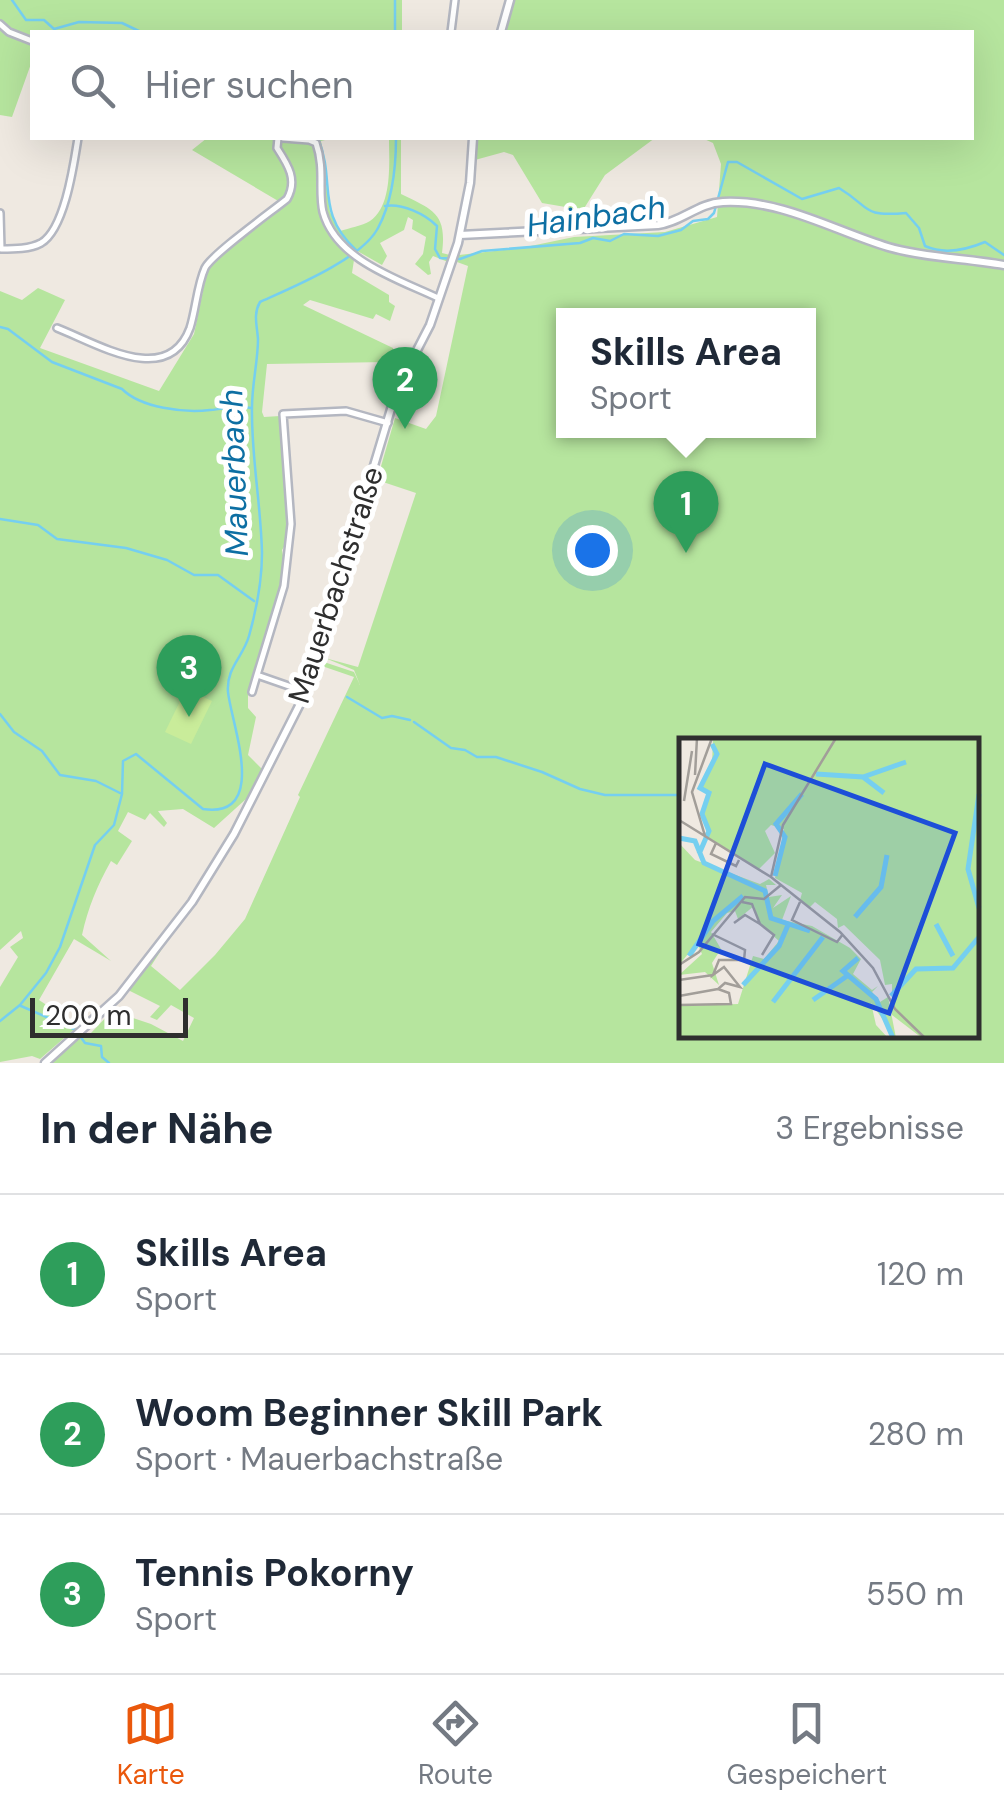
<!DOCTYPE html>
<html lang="de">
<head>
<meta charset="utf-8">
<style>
  :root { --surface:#fff; --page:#f6f6f7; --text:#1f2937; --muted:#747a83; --line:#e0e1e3; --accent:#ea580c }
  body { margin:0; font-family:"DM Sans",sans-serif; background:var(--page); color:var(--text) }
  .scale { position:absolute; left:30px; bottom:25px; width:158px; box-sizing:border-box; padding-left:10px; border:5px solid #2e2e2e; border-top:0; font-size:28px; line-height:35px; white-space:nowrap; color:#2e2e2e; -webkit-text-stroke:8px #fff; paint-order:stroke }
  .you { position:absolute; left:592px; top:550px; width:35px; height:35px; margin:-25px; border:8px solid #fff; border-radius:50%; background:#1a73e8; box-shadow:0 0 0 15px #1a73e833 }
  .badge { display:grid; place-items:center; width:65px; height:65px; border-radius:50%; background:var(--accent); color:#fff; font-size:32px; font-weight:700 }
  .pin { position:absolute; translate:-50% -82px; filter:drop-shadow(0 2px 5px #0008) }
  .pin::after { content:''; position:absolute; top:52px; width:35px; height:30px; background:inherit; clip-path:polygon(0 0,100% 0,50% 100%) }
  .popup { position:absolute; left:556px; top:308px; width:260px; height:130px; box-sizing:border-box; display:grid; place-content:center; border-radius:0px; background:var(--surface); filter:drop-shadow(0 2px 8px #0005); font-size:32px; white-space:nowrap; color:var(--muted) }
  .popup b { font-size:38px; color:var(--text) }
  .popup::after { content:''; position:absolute; left:50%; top:100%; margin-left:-20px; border:20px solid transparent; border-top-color:var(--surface) }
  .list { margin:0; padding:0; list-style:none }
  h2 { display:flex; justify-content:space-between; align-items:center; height:130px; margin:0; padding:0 40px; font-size:42px }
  h2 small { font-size:32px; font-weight:400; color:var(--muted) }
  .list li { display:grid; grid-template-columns:65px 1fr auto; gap:30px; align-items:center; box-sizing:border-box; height:160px; padding:0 40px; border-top:2px solid var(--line) }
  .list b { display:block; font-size:38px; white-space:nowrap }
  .list p { margin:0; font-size:32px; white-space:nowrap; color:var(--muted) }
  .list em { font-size:32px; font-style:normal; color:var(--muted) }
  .icon { flex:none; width:55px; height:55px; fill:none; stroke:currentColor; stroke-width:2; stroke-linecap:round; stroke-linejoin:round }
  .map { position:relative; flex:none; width:1004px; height:1063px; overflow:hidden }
  .search { position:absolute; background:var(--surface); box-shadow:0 10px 40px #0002; left:30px; right:30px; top:30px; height:110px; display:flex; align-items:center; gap:25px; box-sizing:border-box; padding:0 35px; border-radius:0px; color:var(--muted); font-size:38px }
  .sheet { height:610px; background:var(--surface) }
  nav { display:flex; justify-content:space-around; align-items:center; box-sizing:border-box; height:140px; border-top:2px solid var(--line); background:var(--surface); font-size:28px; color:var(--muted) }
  nav a { display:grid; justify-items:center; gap:5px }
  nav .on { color:var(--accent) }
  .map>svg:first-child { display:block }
  .green { fill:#b6e59e; fill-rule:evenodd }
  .pitch { fill:#c9ec9a }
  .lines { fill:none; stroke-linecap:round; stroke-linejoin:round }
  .stream { stroke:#75cff0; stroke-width:2.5 }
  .street-casing { stroke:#b4b7c1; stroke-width:10 }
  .secondary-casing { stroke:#b4b7c1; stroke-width:11 }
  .street { stroke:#fff; stroke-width:5 }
  .secondary { stroke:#fff; stroke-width:6 }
  .labels { text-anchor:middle; stroke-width:10; stroke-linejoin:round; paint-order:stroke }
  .street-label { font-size:30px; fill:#2e2e2e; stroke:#fff }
  .water-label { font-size:32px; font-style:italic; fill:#0d6fa3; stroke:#fff }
  .inset-river { fill:none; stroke:#75cff0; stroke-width:5 }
  .inset-road { fill:none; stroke:#a29e99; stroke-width:2.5 }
  .view { fill:#1d4ed8; fill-opacity:0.15; stroke:#1d4ed8; stroke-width:5 }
  .inset-edge { fill:none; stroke:#2e2e2e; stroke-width:5 }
</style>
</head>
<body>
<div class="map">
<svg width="1004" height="1063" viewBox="0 0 1004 1063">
  <rect width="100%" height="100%" fill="#efe9e1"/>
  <!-- green -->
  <path class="green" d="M0,0H402V32H32V61L12,117L0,115Z
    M513,0H1004V1063H49L73,1041L91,1033L112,1011L151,1024L183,1041L194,1018L171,1005L157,1020L150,1017L160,1006L128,990L171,935L151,966L180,990L215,955L245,919L300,797L298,795L354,677L322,666L317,677L319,665L324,662L354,672L360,685L354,670L325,658L358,667L416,493L377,480L395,418L426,429L436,416L468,266L457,262L459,255L521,248L574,237L665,232L717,217L721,164L713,143L702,138H972V32H504ZM564,316H808V430H564ZM682,741H976V1036H682Z
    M207,138H333L321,141L330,212L340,231C349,228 362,226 370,221C393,206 389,161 389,138H401V194C434,210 447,214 442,253L450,255L448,262L433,256L429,262L431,274L428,275L415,264L423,254L426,237L412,229L413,220L408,217L404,230L380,243L387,256L382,265L352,248L347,252L354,260L352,273L389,295V302L395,306L390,321L376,314L373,319L310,300L303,305L393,348L394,355L409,353L399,366L387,362L267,364L262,412L264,417L280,416L281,421L289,523L287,542L282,550L284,561L275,612L248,694V708L256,717L248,755L262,769L273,751L229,835L246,799L214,828L183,809L158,811L167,823L164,827L150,813L145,820L128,812L118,831L132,841L117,865L111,861C97,886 88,908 82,935L111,961L74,939L39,1000L78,1026L40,1059L32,1056L0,1062V987L18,957L10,947L23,938L21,931L0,950V291L22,300L38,288L65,300L40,348L159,391L194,334L208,266L285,205L192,150Z
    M478,138H655L605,175L583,210L542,203L513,155L504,152L475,160Z"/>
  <!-- pitch -->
  <path class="pitch" d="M186,689L212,701L191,744L165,732Z"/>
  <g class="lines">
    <!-- stream -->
    <path class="stream" d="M12,0L26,20H44L54,29L79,22L122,23L141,32
      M395,32V0
      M318,138C336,182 315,212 356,250
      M385,206C402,203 425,214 437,226L435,249L440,258L460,259L482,251L580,243L593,238L610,241L624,234L658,236L681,230L693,221L708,219L714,213L728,162H737L802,199L839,188C872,208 861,217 906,213L919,228L925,246C945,255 966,250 985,242L1004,255
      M0,327L8,329L52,362L122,389C141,408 184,413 210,410C226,409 235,405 251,408
      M0,519L38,525L57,539L126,548L167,560L194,575H218L254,601
      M347,697L382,718L392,716L410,720
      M302,708L312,688
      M0,714L14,732L42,751L60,775L96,781L122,794
      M414,722L451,748L465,750L477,757H496L542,772L580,789L605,795H682
      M21,1006L74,1029
      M0,1021L20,1005L46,973L60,947L95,845L114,825L122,794L123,761L136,754L203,809C270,819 231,723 228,692C226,668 243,657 249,636C256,611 262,579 262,553C261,504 251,456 252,407C252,384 258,361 258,339C257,325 253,314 260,302C291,288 362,259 378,228C392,202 396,167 396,138
      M80,1036L85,1043L101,1046L102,1057L109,1063"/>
    <defs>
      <path id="street" d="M0,24L9,32L32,41
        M451,32L455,0
        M283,138L309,140L316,143C325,169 318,191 323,212C336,260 398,279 438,298
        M0,213L1,249C14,249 30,249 41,243C65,229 74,163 78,138
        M57,328C98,344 168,388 190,328C196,309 197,286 205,268C212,254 271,212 287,199C298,180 288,165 277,148L278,138
        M252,692L257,675
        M306,692L257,675L284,586L291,524L283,414L346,411L388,423"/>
      <path id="secondary" d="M501,32L510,0
        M460,235L658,225C682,222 698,203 723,202C781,199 835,231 888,247C926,258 966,258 1004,265
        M45,1063L119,996L192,902L234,834L306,692L397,389L430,325L458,243L470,183L473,138"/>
    </defs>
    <!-- street casing -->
    <use href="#street" class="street-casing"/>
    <!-- secondary casing -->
    <use href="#secondary" class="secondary-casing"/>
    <!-- street -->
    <use href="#street" class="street"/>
    <!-- secondary -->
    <use href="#secondary" class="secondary"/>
  </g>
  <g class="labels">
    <!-- street labels -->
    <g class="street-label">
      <text transform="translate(336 585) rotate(-72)" y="10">Mauerbachstraße</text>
    </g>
    <!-- water labels -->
    <g class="water-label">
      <text transform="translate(596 216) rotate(-8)" y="11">Hainbach</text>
      <text transform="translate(234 473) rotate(-92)" y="11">Mauerbach</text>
    </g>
  </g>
  <!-- overview -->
  <g transform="translate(679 738)">
    <rect width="300" height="300" fill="#efe9e1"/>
    <path d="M34,0H300V300H243L213,277V246L206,247L201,222L165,187L159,190L158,181L136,164L131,169L121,162L123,155L96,140L105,91L92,87L86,93L96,115L80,131L29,99L23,76L29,56L19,50L33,27ZM0,105L16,122L81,146L90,141L97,147H87L90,159L103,157L94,170L112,158L103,182L133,188L171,210L182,221L174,236L193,252L199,248L193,254L201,264L209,259L217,300L192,265L197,287L209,300H0V268L59,266L74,218L85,221L100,203L81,186L75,168L59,181L56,173L48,175L32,194L42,211L33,225L40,247L26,234L0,237L23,216L18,205L0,227Z" fill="#b6e59e"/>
    <path class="inset-river" d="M137,36L184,39L205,55M184,39L227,24M300,56L289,131L300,170M0,100L16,103L25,125L86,153L92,180L131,193M20,116L30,93L23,76L30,55L21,50L38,16L33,6M96,138L106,99L97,86L123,56M176,179L202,149L208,117M257,186L274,218M10,218L34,183L64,158M179,220L164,233L197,261L214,300M64,247L100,208L109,187M212,258L237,231L274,230L300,199M134,262L168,238M94,264L144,199"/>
    <path class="inset-road" d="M16,37L18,0M5,63L13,13M0,82L92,139L161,194L194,230L216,271L246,300M26,98L13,54L33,0M37,105L32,116L57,128L60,122M92,139L104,87L157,0M63,164L73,166L81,186L95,197L83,217M121,164L113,182L158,204L164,196M55,185L66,177L81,186M0,227L20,214L66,159L85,161L102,147M0,242L34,237M0,258L39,251M0,267L52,266L50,255L39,251L46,245L61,249L45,229L34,237L40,222H65L66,212L33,196"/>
    <path class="view" d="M86,26L276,95L210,275L20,206Z"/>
    <rect width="300" height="300" class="inset-edge"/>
  </g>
</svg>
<div class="scale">200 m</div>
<div class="you"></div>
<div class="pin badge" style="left:686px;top:553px;background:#2e9e5b">1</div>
<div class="popup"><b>Skills Area</b>Sport</div>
<div class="pin badge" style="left:405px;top:429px;background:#2e9e5b">2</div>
<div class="pin badge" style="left:189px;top:717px;background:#2e9e5b">3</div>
<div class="search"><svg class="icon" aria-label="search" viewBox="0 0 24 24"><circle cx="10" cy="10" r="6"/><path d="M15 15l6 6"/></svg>Hier suchen</div>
</div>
<section class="sheet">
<h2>In der Nähe<small>3 Ergebnisse</small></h2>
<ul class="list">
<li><span class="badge" style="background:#2e9e5b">1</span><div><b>Skills Area</b><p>Sport</p></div><em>120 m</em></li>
<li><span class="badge" style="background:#2e9e5b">2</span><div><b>Woom Beginner Skill Park</b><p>Sport · Mauerbachstraße</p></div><em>280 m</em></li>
<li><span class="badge" style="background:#2e9e5b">3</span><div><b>Tennis Pokorny</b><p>Sport</p></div><em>550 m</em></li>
</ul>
</section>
<nav>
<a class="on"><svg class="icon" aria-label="map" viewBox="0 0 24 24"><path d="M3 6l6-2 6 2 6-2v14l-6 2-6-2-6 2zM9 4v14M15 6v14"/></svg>Karte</a>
<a><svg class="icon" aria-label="directions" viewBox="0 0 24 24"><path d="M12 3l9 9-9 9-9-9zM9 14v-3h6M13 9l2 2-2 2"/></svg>Route</a>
<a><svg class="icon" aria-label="saved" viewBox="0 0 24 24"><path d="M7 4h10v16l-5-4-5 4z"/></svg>Gespeichert</a>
</nav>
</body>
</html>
